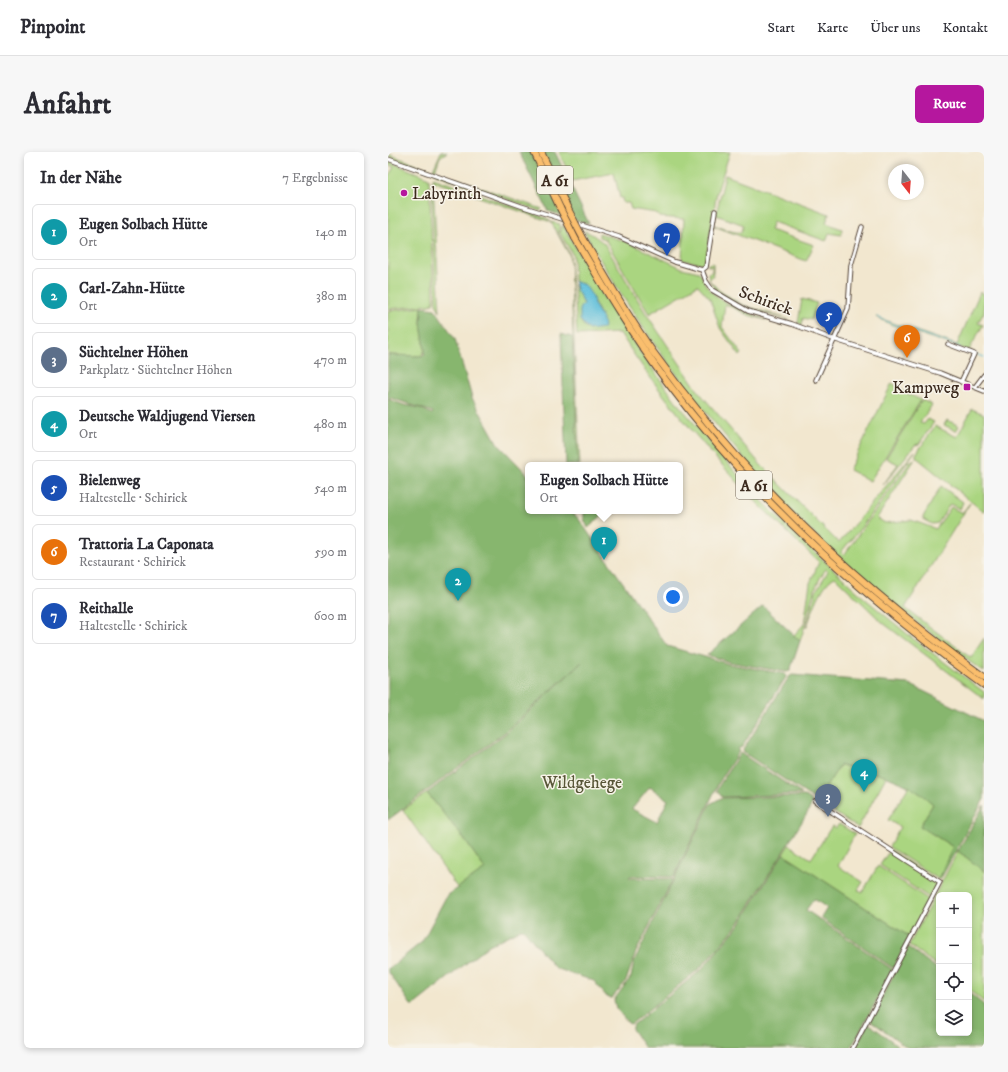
<!DOCTYPE html>
<html lang="de">
<head>
<meta charset="utf-8">
<style>
  :root { --surface:#fff; --page:#f7f7f7; --text:#2b2b33; --muted:#7c7c81; --line:#e1e1e2; --accent:#b5179e }
  body { margin:0; font-family:"IM FELL DW Pica",serif; background:var(--page); color:var(--text) }
  .controls { position:absolute; right:12px; bottom:12px; display:grid; overflow:hidden; border-radius:6px; box-shadow:0 2px 6px #0003 }
  .controls button { width:36px; height:36px; display:grid; place-items:center; padding:0; border:0; border-bottom:1px solid var(--line); background:var(--surface); color:var(--text); font:20px sans-serif }
  .compass { position:absolute; left:500px; top:12px; width:36px; height:36px; border-radius:50%; background:var(--surface); box-shadow:0 2px 6px #0003; rotate:163deg }
  .you { position:absolute; left:285px; top:445px; width:14px; height:14px; margin:-10px; border:3px solid #fff; border-radius:50%; background:#1a73e8; box-shadow:0 0 0 6px #1a73e833 }
  .badge { display:grid; place-items:center; width:26px; height:26px; border-radius:50%; background:var(--accent); color:#fff; font-size:13px; font-weight:700 }
  .pin { position:absolute; translate:-50% -33px; filter:drop-shadow(0 1px 2px #0008) }
  .pin::after { content:''; position:absolute; top:21px; width:14px; height:12px; background:inherit; clip-path:polygon(0 0,100% 0,50% 100%) }
  .popup { position:absolute; left:137px; top:310px; width:158px; height:52px; box-sizing:border-box; display:grid; place-content:center; border-radius:6px; background:var(--surface); filter:drop-shadow(0 1px 3px #0005); font-size:13px; white-space:nowrap; color:var(--muted) }
  .popup b { font-size:15px; color:var(--text) }
  .popup::after { content:''; position:absolute; left:50%; top:100%; margin-left:-8px; border:8px solid transparent; border-top-color:var(--surface) }
  .list { margin:0; padding:0; list-style:none }
  h2 { display:flex; justify-content:space-between; align-items:center; height:52px; margin:0; padding:0 16px; font-size:17px }
  h2 small { font-size:13px; font-weight:400; color:var(--muted) }
  .list li { display:grid; grid-template-columns:26px 1fr auto; gap:12px; align-items:center; box-sizing:border-box; height:56px; margin:0 8px 8px; padding:0 8px; border:1px solid var(--line); border-radius:6px }
  .list b { display:block; font-size:15px; white-space:nowrap }
  .list p { margin:0; font-size:13px; white-space:nowrap; color:var(--muted) }
  .list em { font-size:13px; font-style:normal; color:var(--muted) }
  .icon { flex:none; width:22px; height:22px; fill:none; stroke:currentColor; stroke-width:2; stroke-linecap:round; stroke-linejoin:round }
  .map { position:relative; flex:none; width:596px; height:896px; overflow:hidden; border-radius:6px }
  header { display:flex; align-items:center; gap:24px; box-sizing:border-box; height:56px; padding:0 20px; background:var(--surface); border-bottom:1px solid var(--line) }
  header strong { font-size:19px }
  nav { display:flex; gap:22px; margin-inline-start:auto; font-size:14px }
  .intro { display:flex; align-items:center; justify-content:space-between; box-sizing:border-box; height:96px; padding:0 24px }
  h1 { margin:0; font-size:28px }
  .button { padding:10px 18px; border-radius:6px; background:var(--accent); color:#fff; font-size:14px; font-weight:700 }
  main { display:flex; gap:24px; padding:0 24px }
  aside { flex:1; background:var(--surface); border-radius:6px; box-shadow:0 2px 6px #0003 }
  .map>svg:first-child { display:block }
  .green { fill:#aad580; stroke:#72804f }
  .forest { fill:#87b66e; stroke:#617046; fill-rule:evenodd }
  .water { fill:#5cbeda; stroke:#4c747c }
  .lines { fill:none; stroke-linecap:round; stroke-linejoin:round }
  .stream { stroke:#5cbeda; stroke-width:1 }
  .minor-casing { stroke:#564639; stroke-width:5.5 }
  .motorway-casing { stroke:#564639; stroke-width:8 }
  .minor { stroke:#fff; stroke-width:3.5 }
  .motorway { stroke:#fabe6d; stroke-width:6 }
  .motorway-bridge-casing { stroke:#564639; stroke-width:8; stroke-linecap:butt }
  .motorway-bridge { stroke:#fabe6d; stroke-width:6 }
  .poi-dot { fill:#b5179e; stroke:#f7f3e8; stroke-width:1.5 }
  .labels { text-anchor:middle; stroke-width:3; stroke-linejoin:round; paint-order:stroke }
  .shield { fill:#f7f3e8; stroke:#73665b; stroke-width:1 }
  .shield-label { font-size:16px; font-weight:bold; fill:#3b2a1e }
  .poi-label { font-size:17px; fill:#3b2a1e; stroke:#f7f3e8; text-anchor:start }
  .street-label { font-size:17px; fill:#3b2a1e; stroke:#f7f3e8 }
  .park-label { font-size:17px; fill:#575536; stroke:#f7f3e8 }
</style>
</head>
<body>
<header>
<strong>Pinpoint</strong>
<nav><a>Start</a><a>Karte</a><a>Über uns</a><a>Kontakt</a></nav>
</header>
<div class="intro"><h1>Anfahrt</h1><a class="button">Route</a></div>
<main>
<aside>
<h2>In der Nähe<small>7 Ergebnisse</small></h2>
<ul class="list">
<li><span class="badge" style="background:#0f9aa8">1</span><div><b>Eugen Solbach Hütte</b><p>Ort</p></div><em>140 m</em></li>
<li><span class="badge" style="background:#0f9aa8">2</span><div><b>Carl-Zahn-Hütte</b><p>Ort</p></div><em>380 m</em></li>
<li><span class="badge" style="background:#5c6f8a">3</span><div><b>Süchtelner Höhen</b><p>Parkplatz · Süchtelner Höhen</p></div><em>470 m</em></li>
<li><span class="badge" style="background:#0f9aa8">4</span><div><b>Deutsche Waldjugend Viersen</b><p>Ort</p></div><em>480 m</em></li>
<li><span class="badge" style="background:#1a4fb4">5</span><div><b>Bielenweg</b><p>Haltestelle · Schirick</p></div><em>540 m</em></li>
<li><span class="badge" style="background:#e8710a">6</span><div><b>Trattoria La Caponata</b><p>Restaurant · Schirick</p></div><em>590 m</em></li>
<li><span class="badge" style="background:#1a4fb4">7</span><div><b>Reithalle</b><p>Haltestelle · Schirick</p></div><em>600 m</em></li>
</ul>
</aside>
<div class="map">
<svg width="596" height="896" viewBox="0 0 596 896">
  <rect width="100%" height="100%" fill="#f7f3e8"/>
  <filter id="ink" filterUnits="userSpaceOnUse"><feTurbulence type="fractalNoise" baseFrequency=".025" numOctaves="2"/><feDisplacementMap in="SourceGraphic" scale="8" xChannelSelector="R" yChannelSelector="G"/><feConvolveMatrix kernelMatrix="1 2 1 2 8 2 1 2 1" color-interpolation-filters="sRGB"/></filter>
  <filter id="wash" filterUnits="userSpaceOnUse"><feTurbulence type="fractalNoise" baseFrequency=".012" numOctaves="4" result="noise"/><feDisplacementMap in="SourceGraphic" scale="16" xChannelSelector="R" yChannelSelector="G"/><feGaussianBlur stdDeviation="0.9" result="paint"/><feColorMatrix in="noise" values="0 0 0 0 0 0 0 0 0 0 0 0 0 0 0 0 0 1.4 0 .05"/><feComposite in="paint" operator="in"/></filter>
  <g filter="url(#wash)">
    <rect width="100%" height="100%" fill="#f2e7cf"/>
    <!-- green -->
    <path class="green" d="M53,0H59L52,5L47,19L154,57L152,59L48,22L45,18Z
      M171,0H342L329,40L317,112L294,108L296,67L271,65L268,61L243,57L241,51H235L234,46H232L226,21L184,29Z
      M0,2L42,17L41,19L0,5Z
      M0,9L41,26L46,148L45,151L42,153L0,157V25L6,15L0,13Z
      M337,23L441,62L438,71L454,77L453,83L441,81L438,89L385,70L382,78L426,93L418,109L326,74V73L343,79L353,81L356,73L328,63Z
      M45,26L158,66L163,70L172,72L170,81L182,103L192,313H190L182,104L163,70L45,29L52,160L48,151L44,48Z
      M175,73L216,145L250,197L290,252L361,336L400,375L475,445L523,485L596,540V547L495,471L447,425C433,431 424,462 418,476L428,439L440,419L438,417C422,437 421,465 412,489L406,483L416,472L422,431L431,410C406,386 380,363 357,338C312,290 267,237 232,181L189,183L186,132L196,152L192,168L198,177L215,167L197,133L186,129L185,103L172,81Z
      M196,79C206,82 208,86 216,91L257,160L311,240L372,312L451,391L527,299L473,376L453,400L456,403L523,309L527,307L489,366L497,371L523,368L548,377L563,355L574,361L582,351L517,456L583,506L596,486V520C536,478 477,430 423,379C396,354 372,325 348,297C290,228 239,158 196,79Z
      M211,81L239,90L294,116L311,120C315,125 316,132 320,136C335,154 359,158 378,168L360,163L337,152L334,175L354,202L352,204L332,176L322,147L310,133L261,162L217,87L211,85Z
      M325,111V123L321,128L332,139L353,152L401,168C380,162 320,149 320,121L324,120V114H320V112Z
      M592,140L596,142V160L590,171L595,173L581,198L586,200L504,173L488,165L569,193Z
      M414,147L429,151L423,168L415,166L414,173L410,171Z
      M34,155L33,171L37,198L33,204L0,203V159Z
      M504,231L518,241L533,248L482,329L461,318Z
      M534,248L544,253L532,271L536,272L540,267L546,270L531,292L527,293L495,333L510,312L498,306Z
      M584,257L596,262V360L528,305V302L547,274L569,285Z
      M559,268L571,274L568,279L556,273Z
      M553,334L575,350L572,357L562,352L550,371L544,372L536,368L535,365Z
      M452,613L499,623L470,676L429,649Z
      M521,634L531,639L545,652L532,674L565,695L550,727L501,695L512,675L500,668Z
      M39,641L76,687L97,717L70,737L15,658Z
      M451,672L467,682L450,714L475,730L470,738L474,741L490,714L541,748L522,785L395,702L401,693L423,707L442,677L445,674L448,676Z
      M502,698L548,729L549,732L542,746L492,713Z
      M570,699L596,719V850L581,838V743H551V815L521,793Z"/>
    <!-- forest -->
    <path class="forest" d="M131,0H167L201,72L160,59Z
      M34,155L47,157L67,187L84,246L110,292L140,323V359H182L190,366L279,494L341,512L397,522L398,525L354,595L349,597L351,599L330,632L286,725L242,724L241,726L285,727L248,800L238,829L224,846L219,845L206,829L167,816L136,778L133,777L101,793L26,853H23L0,819V817L34,790L59,743L97,717L76,687L39,641L118,581L194,510L117,580L0,668V247L16,253L32,256L44,262L45,260L0,245V203L33,204L36,203L37,198L33,171ZM262,635L280,648L269,670L244,657Z
      M173,182L184,185L190,313H178Z
      M196,359H219L200,376L196,367Z
      M375,454L412,489L402,519L398,520L341,510L319,503Z
      M404,523L521,532L596,569V647L552,728L550,727L565,695L532,674L545,652C516,626 489,621 452,613L429,649L356,601L355,598L401,525Z
      M352,601L414,642L334,645L329,639L331,634Z
      M417,644L423,648L424,651L420,660L350,772L330,796L311,817L243,872L240,871L228,856L226,848L243,825L246,810L322,652L333,646Z
      M596,653V719L570,699Z
      M395,702L522,785L505,816L433,766L439,756L426,747L418,758L505,818L463,896H257L244,877V874L313,818L351,773Z
      M520,795L551,818V881H581V841L596,853V896H520L482,868Z
      M480,871L508,892L509,896H467Z"/>
    <!-- water -->
    <path class="water" d="M186,129L197,133L205,145L206,152L215,167L216,176L201,178L192,168V155L196,152L188,137Z"/>
    <g class="lines">
      <!-- stream -->
      <path class="stream" d="M489,165L505,172L572,195
        M588,202L596,205"/>
    </g>
  </g>
  <g filter="url(#ink)">
    <g class="lines">
      <defs>
        <path id="minor" d="M0,7L133,54L231,85L287,110L314,118
          M314,118L318,129L324,138L360,159L404,172L445,187L552,221L596,239
          M314,118L318,115L327,59
          M560,192L586,202L573,230
          M428,228L460,157L463,113L474,75
          M587,235L596,223
          M427,649L552,730L465,896"/>
        <path id="motorway" d="M146,0L172,56
          M153,0L180,57
          M187,86C216,136 245,185 280,231C368,349 477,447 596,533
          M195,86C217,125 239,163 265,200C356,327 470,434 596,525"/>
      </defs>
      <!-- minor casing -->
      <use href="#minor" class="minor-casing"/>
      <!-- motorway casing -->
      <use href="#motorway" class="motorway-casing"/>
      <!-- minor -->
      <use href="#minor" class="minor"/>
      <!-- motorway -->
      <use href="#motorway" class="motorway"/>
      <defs>
        <path id="motorway-bridge" d="M172,56L187,86
          M180,57L195,86"/>
      </defs>
      <!-- motorway-bridge casing -->
      <use href="#motorway-bridge" class="motorway-bridge-casing"/>
      <!-- motorway-bridge -->
      <use href="#motorway-bridge" class="motorway-bridge"/>
    </g>
  </g>
  <!-- markers -->
  <g class="poi-dot">
    <circle cx="16" cy="41" r="4"/>
    <rect x="575" y="231" width="8" height="8" rx="2"/>
  </g>
  <g class="labels">
    <!-- shield labels -->
    <g class="shield">
      <rect x="149" y="14" width="36" height="28" rx="3"/>
      <rect x="348" y="319" width="36" height="28" rx="3"/>
    </g>
    <g class="shield-label">
      <text x="167" y="34">A 61</text>
      <text x="366" y="339">A 61</text>
    </g>
    <!-- poi labels -->
    <g class="poi-label">
      <text x="24" y="47">Labyrinth</text>
      <text x="571" y="241" text-anchor="end">Kampweg</text>
    </g>
    <!-- street labels -->
    <g class="street-label">
      <text transform="translate(378 148) rotate(20)" y="6">Schirick</text>
    </g>
    <!-- park labels -->
    <g class="park-label">
      <text x="194" y="636">Wildgehege</text>
    </g>
  </g>
</svg>
<div class="controls">
<button>+</button>
<button>−</button>
<button><svg class="icon" aria-label="locate" viewBox="0 0 24 24"><circle cx="12" cy="12" r="6"/><path d="M12 2v4M12 18v4M2 12h4M18 12h4"/></svg></button>
<button><svg class="icon" aria-label="layers" viewBox="0 0 24 24"><path d="M12 4l9 5-9 5-9-5zM3 14l9 5 9-5"/></svg></button>
</div>
<svg class="compass" viewBox="-18 -18 36 36"><path d="M0-13l5 13h-10z" fill="#e53935"/><path d="M0 13l5-13h-10z" fill="#7c7c81"/></svg>
<div class="you"></div>
<div class="pin badge" style="left:216px;top:408px;background:#0f9aa8">1</div>
<div class="popup"><b>Eugen Solbach Hütte</b>Ort</div>
<div class="pin badge" style="left:70px;top:449px;background:#0f9aa8">2</div>
<div class="pin badge" style="left:440px;top:665px;background:#5c6f8a">3</div>
<div class="pin badge" style="left:476px;top:640px;background:#0f9aa8">4</div>
<div class="pin badge" style="left:441px;top:183px;background:#1a4fb4">5</div>
<div class="pin badge" style="left:519px;top:206px;background:#e8710a">6</div>
<div class="pin badge" style="left:279px;top:104px;background:#1a4fb4">7</div>
</div>
</main>
</body>
</html>
